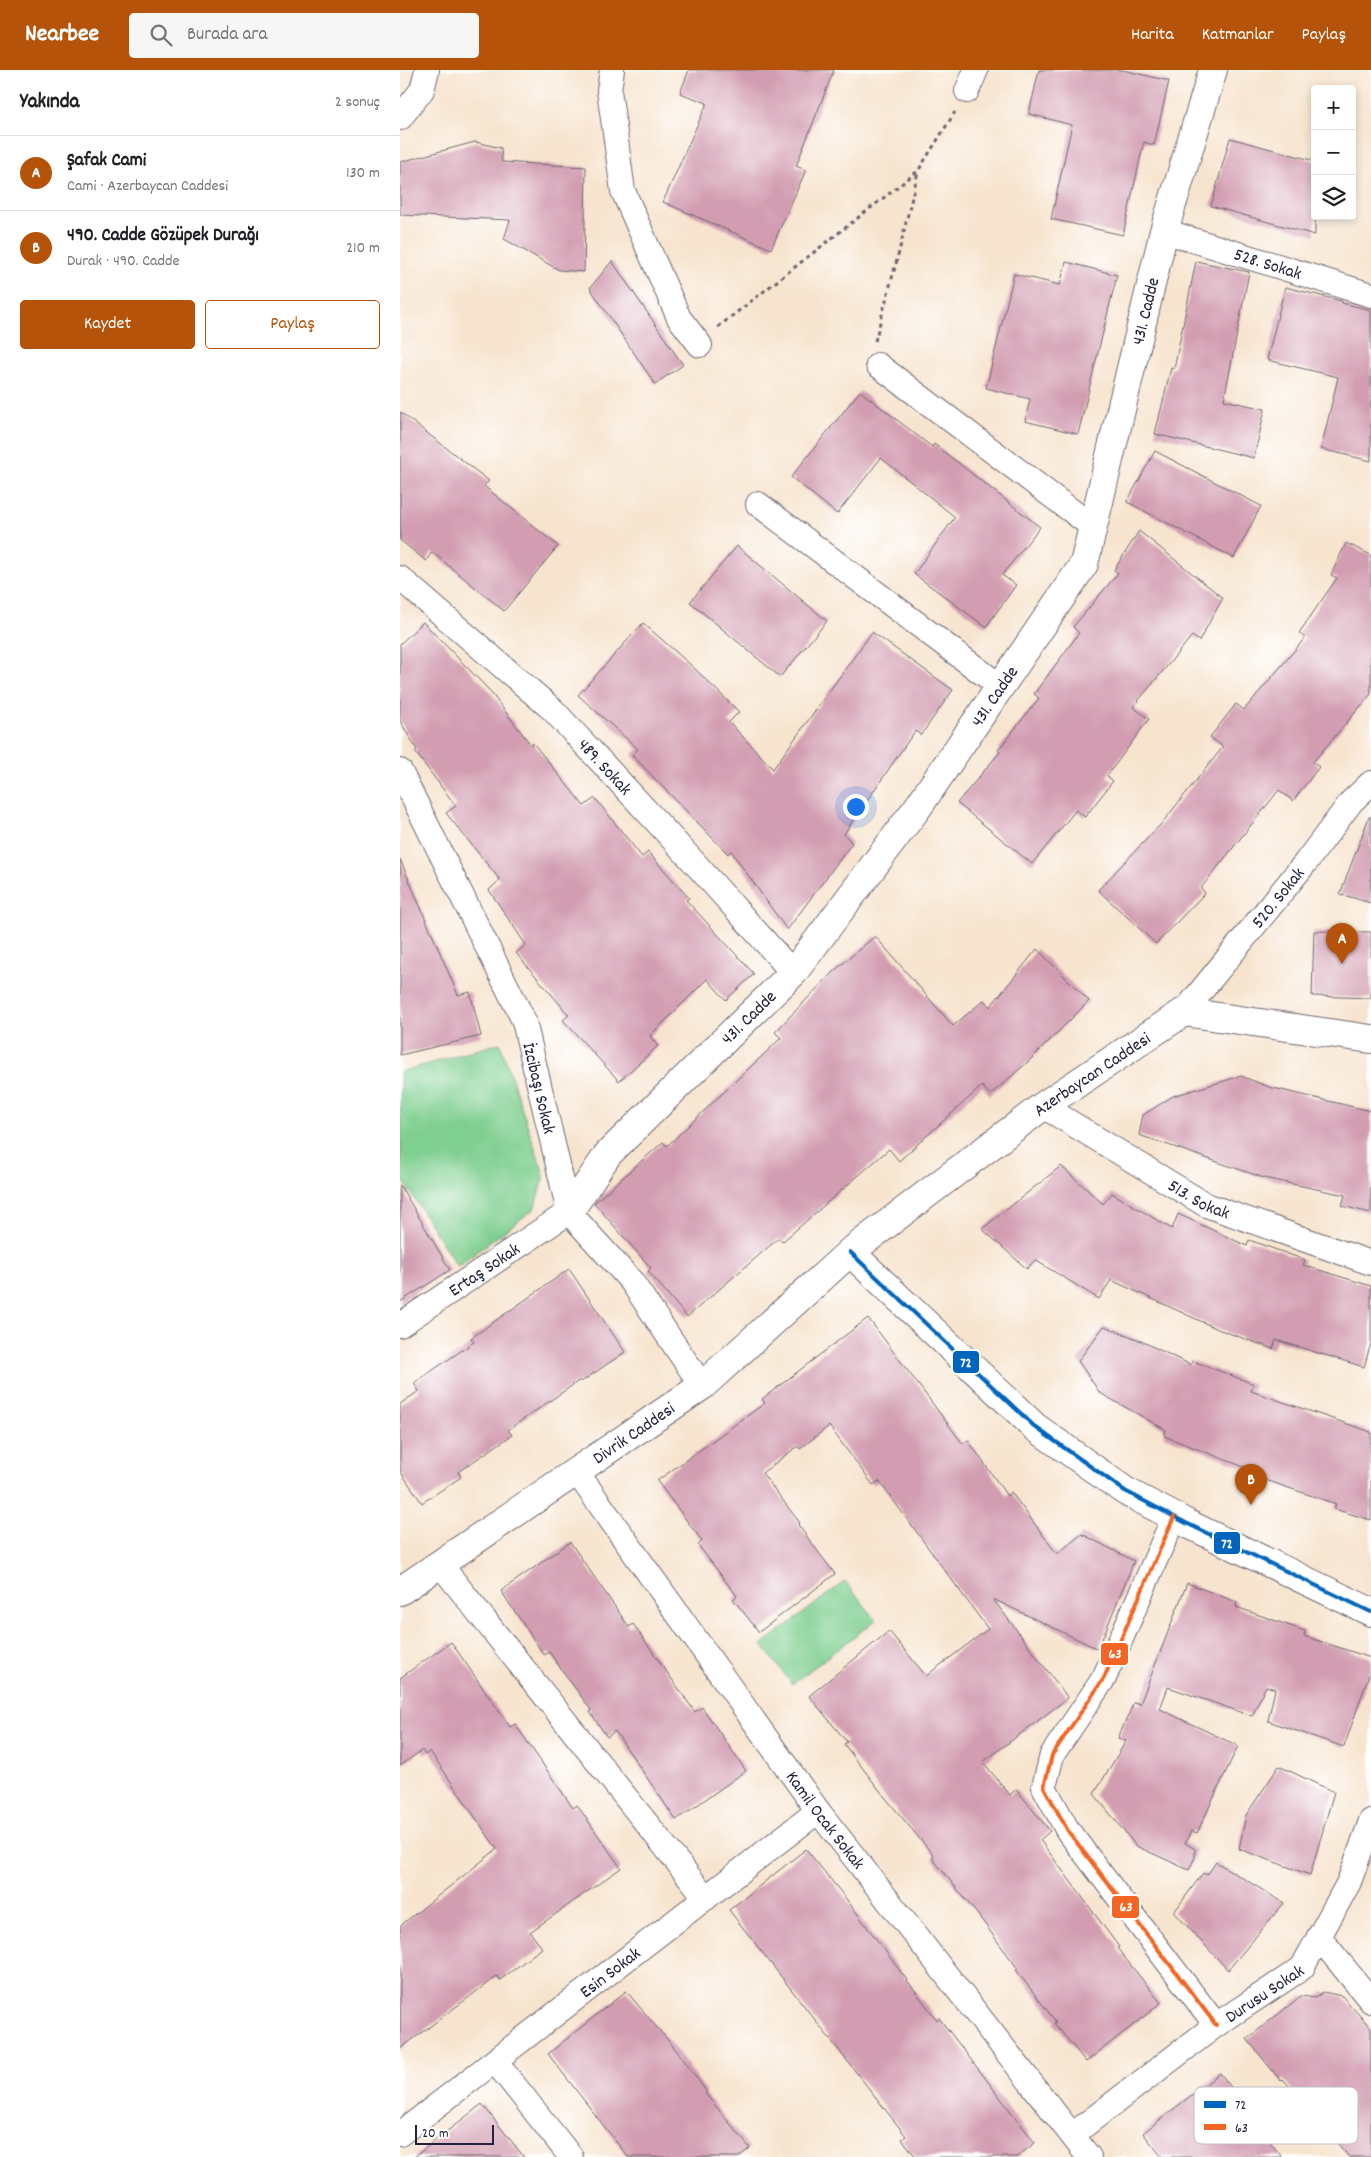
<!DOCTYPE html>
<html lang="tr">
<head>
<meta charset="utf-8">
<style>
  :root { --surface:#fff; --page:#f6f6f6; --text:#202124; --muted:#757577; --line:#e0e0e0; --accent:#b45309 }
  body { margin:0; font-family:Dekko,sans-serif; background:var(--page); color:var(--text) }
  .controls { position:absolute; right:15px; top:15px; display:grid; overflow:hidden; border-radius:5px; box-shadow:0 2px 8px #0003 }
  .controls button { width:45px; height:45px; display:grid; place-items:center; padding:0; border:0; border-bottom:1px solid var(--line); background:var(--surface); color:var(--text); font:25px sans-serif }
  .scale { position:absolute; left:15px; bottom:12px; width:79px; box-sizing:border-box; padding-left:5px; border:2px solid #22223b; border-top:0; font-size:14px; line-height:18px; white-space:nowrap; color:#22223b; -webkit-text-stroke:4px #fff; paint-order:stroke }
  .you { position:absolute; left:455px; top:736px; width:18px; height:18px; margin:-12px; border:4px solid #fff; border-radius:50%; background:#1a73e8; box-shadow:0 0 0 8px #1a73e833 }
  .badge { display:grid; place-items:center; width:32px; height:32px; border-radius:50%; background:var(--accent); color:#fff; font-size:16px; font-weight:700 }
  .pin { position:absolute; translate:-50% -41px; filter:drop-shadow(0 1px 2px #0008) }
  .pin::after { content:''; position:absolute; top:26px; width:18px; height:15px; background:inherit; clip-path:polygon(0 0,100% 0,50% 100%) }
  .list { margin:0; padding:0; list-style:none }
  h2 { display:flex; justify-content:space-between; align-items:center; height:65px; margin:0; padding:0 20px; font-size:21px }
  h2 small { font-size:16px; font-weight:400; color:var(--muted) }
  .list li { display:grid; grid-template-columns:32px 1fr auto; gap:15px; align-items:center; box-sizing:border-box; height:75px; padding:0 20px; border-top:1px solid var(--line) }
  .list b { display:block; font-size:19px; white-space:nowrap }
  .list p { margin:0; font-size:16px; white-space:nowrap; color:var(--muted) }
  .list em { font-size:16px; font-style:normal; color:var(--muted) }
  .actions { display:flex; gap:10px; padding:15px 20px }
  .actions a { flex:1; padding:11px 0; border:1px solid var(--accent); border-radius:5px; text-align:center; font-size:18px; color:var(--accent) }
  .actions .main { background:var(--accent); color:#fff }
  .icon { flex:none; width:28px; height:28px; fill:none; stroke:currentColor; stroke-width:2; stroke-linecap:round; stroke-linejoin:round }
  .map { position:relative; flex:none; width:971px; height:2087px; overflow:hidden }
  header { display:flex; align-items:center; gap:30px; box-sizing:border-box; height:70px; padding:0 25px; background:var(--accent); color:#fff }
  header strong { font-size:24px }
  nav { display:flex; gap:28px; margin-inline-start:auto; font-size:18px }
  .search { width:350px; height:45px; background:var(--page); display:flex; align-items:center; gap:12px; box-sizing:border-box; padding:0 18px; border-radius:5px; color:var(--muted); font-size:19px }
  main { display:flex }
  aside { flex:1; background:var(--surface) }
  .map>svg:first-child { display:block }
  .green { fill:#7fcf90; stroke:#507866 }
  .building { fill:#d29db1 }
  .lines { fill:none; stroke-linecap:round; stroke-linejoin:round }
  .minor-casing { stroke:#6d666f; stroke-width:26 }
  .tertiary-casing { stroke:#6d666f; stroke-width:30 }
  .path { stroke:#6d666f; stroke-width:3; stroke-dasharray:4 4; stroke-linecap:butt }
  .minor { stroke:#fff; stroke-width:24 }
  .tertiary { stroke:#fff; stroke-width:28 }
  .bus-1-casing { stroke:#fff; stroke-width:8 }
  .bus-2-casing { stroke:#fff; stroke-width:8 }
  .bus-1 { stroke:#0065bd; stroke-width:4 }
  .bus-2 { stroke:#f26522; stroke-width:4 }
  .labels { text-anchor:middle; stroke-width:4; stroke-linejoin:round; paint-order:stroke }
  .street-label { font-size:18px; fill:#22223b; stroke:#fff }
  .key { fill:#fff; stroke:#bdbdc4; stroke-width:1 }
  .key-label { font-size:14px; fill:#22223b }
  .line-badge { stroke:#fff; stroke-width:2 }
  .badge-label { font-size:14px; text-anchor:middle; font-weight:bold; fill:#fff }
</style>
</head>
<body>
<header>
<strong>Nearbee</strong>
<div class="search"><svg class="icon" aria-label="search" viewBox="0 0 24 24"><circle cx="10" cy="10" r="6"/><path d="M15 15l6 6"/></svg>Burada ara</div>
<nav><a>Harita</a><a>Katmanlar</a><a>Paylaş</a></nav>
</header>
<main>
<aside>
<h2>Yakında<small>2 sonuç</small></h2>
<ul class="list">
<li><span class="badge">A</span><div><b>Şafak Cami</b><p>Cami · Azerbaycan Caddesi</p></div><em>130 m</em></li>
<li><span class="badge">B</span><div><b>490. Cadde Gözüpek Durağı</b><p>Durak · 490. Cadde</p></div><em>210 m</em></li>
</ul>
<div class="actions"><a class="main">Kaydet</a><a>Paylaş</a></div>
</aside>
<div class="map">
<svg width="971" height="2087" viewBox="0 0 971 2087">
  <rect width="100%" height="100%" fill="#fff"/>
  <filter id="ink" filterUnits="userSpaceOnUse"><feTurbulence type="fractalNoise" baseFrequency=".02" numOctaves="2"/><feDisplacementMap in="SourceGraphic" scale="10" xChannelSelector="R" yChannelSelector="G"/><feConvolveMatrix kernelMatrix="1 2 1 2 8 2 1 2 1" color-interpolation-filters="sRGB"/></filter>
  <filter id="wash" filterUnits="userSpaceOnUse"><feTurbulence type="fractalNoise" baseFrequency=".0096" numOctaves="4" result="noise"/><feDisplacementMap in="SourceGraphic" scale="20" xChannelSelector="R" yChannelSelector="G"/><feGaussianBlur stdDeviation="1.12" result="paint"/><feColorMatrix in="noise" values="0 0 0 0 0 0 0 0 0 0 0 0 0 0 0 0 0 1.4 0 .05"/><feComposite in="paint" operator="in"/></filter>
  <g filter="url(#wash)">
    <rect width="100%" height="100%" fill="#f7e4cf"/>
    <!-- green -->
    <path class="green" d="M100,973L144,1105L134,1139L57,1197L1,1107L0,1002Z
      M445,1511L476,1550L392,1614L362,1575Z"/>
    <g id="blocks">
      <!-- building -->
      <path class="building" d="M289,0H434L396,96L406,100L371,179L263,132L307,33L280,23Z
        M639,0H723L769,11L754,75L744,72L723,165L651,149L672,55L629,44Z
        M830,68L915,91V165L811,136Z
        M75,72L101,78L102,92L186,97L184,202L159,200L104,169L110,150L0,145V92Z
        M212,191L283,295L255,314L190,218Z
        M796,191L849,202L824,330L865,339L854,388L755,364L771,298L774,299Z
        M666,192L717,205L678,364L625,351L630,329L586,318L614,204L660,215Z
        M885,217L942,231V233L971,240V391L921,379L938,307L867,290Z
        M460,321L532,377L534,374L640,457L602,505L616,515L586,557L514,504L555,447L481,388L437,444L391,407Z
        M0,342L89,411L84,416L158,476L104,541L32,482L26,491L0,470Z
        M755,381L861,436L834,488L727,432Z
        M739,461L823,528L799,571L792,566L733,637L749,649L707,706L713,711L685,747L676,740L632,794L557,733L600,682L598,680L639,628L634,624L679,563L673,557L718,503L714,500Z
        M946,473L971,485V624L913,692L919,697L893,731L879,720L801,818L805,823L756,874L698,820L762,753L823,677L810,667L836,634L844,640L905,568L899,563L937,508L931,505Z
        M337,476L427,551L380,607L290,532Z
        M23,552L88,619L131,675L133,673L184,736L195,728L242,787L248,782L289,828L286,830L354,904L326,930L307,909L250,966L258,976L219,1011L163,950L169,945L116,883L126,875L89,820L100,810L46,743L56,736L15,682L17,680L0,651V574Z
        M243,553L292,596L339,642L329,652L373,699L472,562L553,620L521,665L515,661L444,764L452,773L387,860L331,781L328,784L232,685L238,679L178,625Z
        M969,747H971V833L940,824Z
        M0,789L58,925L70,922L81,966L0,985Z
        M914,861L971,862V928L912,926Z
        M475,866L553,956L584,930L590,937L637,879L689,931L629,991L590,1025L582,1016L499,1091L489,1079L382,1172L379,1168L287,1247L248,1201L251,1198L194,1133L263,1072L267,1076L381,968L375,962L433,902Z
        M841,1006L869,1017L971,1041V1143L942,1136L945,1125L864,1108L739,1065L743,1045L773,1026Z
        M661,1096L703,1134L712,1123L772,1159L778,1144L847,1176L849,1170L905,1190L903,1195L971,1216V1273L964,1297L876,1270L873,1279L820,1260L711,1210L699,1229L635,1190L627,1199L582,1159Z
        M0,1115L50,1200L0,1232Z
        M169,1199L225,1282L181,1312L180,1310L108,1360L112,1365L58,1402L61,1407L22,1433L0,1401V1334L19,1321L14,1313L74,1272L71,1268Z
        M468,1248L563,1374L568,1370L607,1426L611,1422L657,1484L682,1464L734,1491L698,1579L593,1529L668,1628L583,1692L610,1725L616,1719L650,1761L640,1770L719,1877L717,1878L761,1933L686,1992L654,1953L656,1952L616,1900L618,1899L578,1845L532,1788L534,1786L484,1726L444,1674L447,1672L409,1626L489,1561L526,1606L588,1559L479,1411L473,1415L429,1356L400,1379L398,1376L362,1403L400,1453L398,1455L435,1504L359,1562L333,1529L337,1526L298,1475L302,1471L257,1411L365,1333L362,1329Z
        M704,1256L737,1269L791,1295L793,1291L854,1314L851,1321L971,1362V1450L934,1439L936,1434L842,1402L844,1397L764,1366L766,1360L700,1323L678,1291Z
        M170,1472L229,1557L233,1554L295,1642L302,1637L346,1701L276,1750L215,1661L207,1667L190,1642L191,1640L149,1582L144,1585L101,1521Z
        M787,1513L837,1532L836,1537L905,1561L904,1566L971,1588V1599L944,1677L868,1651L875,1619L866,1616L852,1646L768,1617L760,1639L838,1676L797,1763L791,1761L785,1773L795,1779V1787L789,1800L736,1776L694,1724L726,1671L718,1668L734,1632L740,1634Z
        M51,1572L110,1657L115,1654L173,1738L177,1735L221,1798L130,1862L142,1878L100,1910L97,1906L0,1979V1856L97,1779L30,1681L25,1685L22,1680L0,1696V1608Z
        M879,1696L934,1722L910,1805L839,1779L846,1745Z
        M406,1779L444,1826L537,1950L539,1948L635,2073L617,2087H516L502,2069L506,2066L329,1840Z
        M816,1792L884,1833L828,1900L774,1842L803,1803L807,1805Z
        M226,1921L277,1981L307,2022L305,2023L350,2078L339,2087H228L148,1984Z
        M923,1922L942,1926L971,1958V2087H949L883,2009L881,2011L847,1969L901,1926L915,1928Z
        M820,2003L851,2043L849,2045L882,2087H762L743,2063Z
        M82,2034L124,2087H14Z"/>
    </g>
  </g>
  <g filter="url(#ink)">
    <use href="#blocks" fill-opacity="0" stroke="#6d666f" stroke-width="1"/>
    <g class="lines">
      <defs>
        <g id="minor">
          <path d="M212,0L209,20L223,121L279,248L300,275"/>
          <path d="M567,21L576,0"/>
          <path d="M0,48L22,20L27,0"/>
          <path id="s1" d="M764,161L971,225"/>
          <path d="M478,295L693,457"/>
          <path d="M358,434L601,617"/>
          <path id="s2" d="M0,508L153,640L292,790L393,903"/>
          <path id="s3" d="M0,701L124,951L169,1142L232,1212L302,1316"/>
          <path id="s4" d="M784,942L906,792L951,732L971,713"/>
          <path id="s5" d="M643,1036L806,1135L971,1193"/>
          <path id="s6" d="M0,1255L169,1142"/>
          <path id="s7" d="M176,1401L418,1741L689,2087"/>
          <path d="M774,1447L704,1608L652,1685L644,1717L668,1761L816,1955"/>
          <path d="M40,1494L306,1828"/>
          <path d="M919,1867L971,1931"/>
          <path d="M95,1991L171,2087"/>
          <path id="s8" d="M0,2064L418,1741"/>
          <path id="s9" d="M672,2065L816,1955L902,1898L949,1812L971,1751"/>
        </g>
        <g id="tertiary">
          <path id="s10" d="M169,1142L208,1084L393,903L518,737L684,494L764,161L813,0"/>
          <path d="M450,1182L635,1357L725,1421L786,1453L971,1542"/>
          <path id="s11" d="M0,1521L302,1316L450,1182L643,1036L784,942L971,969"/>
        </g>
      </defs>
      <!-- minor casing -->
      <use href="#minor" class="minor-casing"/>
      <!-- tertiary casing -->
      <use href="#tertiary" class="tertiary-casing"/>
      <!-- path -->
      <path class="path" d="M318,257L518,101L555,42
        M475,271L498,186L518,102"/>
      <!-- minor -->
      <use href="#minor" class="minor"/>
      <!-- tertiary -->
      <use href="#tertiary" class="tertiary"/>
      <defs>
        <path id="bus-1" d="M450,1182L635,1357L725,1421L786,1453L971,1542"/>
        <path id="bus-2" d="M774,1447L704,1608L652,1685L644,1717L668,1761L816,1955"/>
      </defs>
      <!-- bus-1 casing -->
      <use href="#bus-1" class="bus-1-casing"/>
      <!-- bus-2 casing -->
      <use href="#bus-2" class="bus-2-casing"/>
      <!-- bus-1 -->
      <use href="#bus-1" class="bus-1"/>
      <!-- bus-2 -->
      <use href="#bus-2" class="bus-2"/>
    </g>
  </g>
  <g class="labels">
    <!-- street labels -->
    <g class="street-label">
      <text dy="6" stroke="none"><textPath href="#s1" startOffset="109">528. Sokak</textPath></text>
      <text dy="6" stroke="none"><textPath href="#s10" startOffset="1091">431. Cadde</textPath></text>
      <text dy="6" stroke="none"><textPath href="#s10" startOffset="671">431. Cadde</textPath></text>
      <text dy="6" stroke="none"><textPath href="#s2" startOffset="279">489. Sokak</textPath></text>
      <text dy="6" stroke="none"><textPath href="#s4" startOffset="148">520. Sokak</textPath></text>
      <text dy="6" stroke="none"><textPath href="#s10" startOffset="266">431. Cadde</textPath></text>
      <text dy="6" stroke="none"><textPath href="#s11" startOffset="865">Azerbaycan Caddesi</textPath></text>
      <text dy="6" stroke="none"><textPath href="#s3" startOffset="348">İzcibaşı Sokak</textPath></text>
      <text dy="6" stroke="none"><textPath href="#s5" startOffset="182">513. Sokak</textPath></text>
      <text dy="6" stroke="none"><textPath href="#s6" startOffset="101">Ertaş Sokak</textPath></text>
      <text dy="6" stroke="none"><textPath href="#s11" startOffset="282">Divrik Caddesi</textPath></text>
      <text dy="6" stroke="none"><textPath href="#s7" startOffset="429">Kamil Ocak Sokak</textPath></text>
      <text dy="6" stroke="none"><textPath href="#s8" startOffset="265">Esin Sokak</textPath></text>
      <text dy="6" stroke="none"><textPath href="#s9" startOffset="239">Durusu Sokak</textPath></text>
    </g>
  </g>
  <!-- legend -->
  <rect x="794" y="2017" width="164" height="57" rx="8" class="key"/>
  <rect x="804" y="2031" width="22" height="7" fill="#0065bd"/>
  <rect x="804" y="2054" width="22" height="6" fill="#f26522"/>
  <g class="key-label">
    <text x="835" y="2039">72</text>
    <text x="835" y="2062">63</text>
  </g>
  <g class="line-badge">
    <rect x="552" y="1280" width="28" height="24" rx="5" fill="#0065bd"/>
    <rect x="813" y="1461" width="28" height="24" rx="5" fill="#0065bd"/>
    <rect x="700" y="1572" width="29" height="24" rx="5" fill="#f26522"/>
    <rect x="711" y="1825" width="29" height="24" rx="5" fill="#f26522"/>
  </g>
  <g class="badge-label">
    <text x="566" y="1297">72</text>
    <text x="827" y="1478">72</text>
    <text x="715" y="1588">63</text>
    <text x="726" y="1841">63</text>
  </g>
</svg>
<div class="controls">
<button>+</button>
<button>−</button>
<button><svg class="icon" aria-label="layers" viewBox="0 0 24 24"><path d="M12 4l9 5-9 5-9-5zM3 14l9 5 9-5"/></svg></button>
</div>
<div class="scale">20 m</div>
<div class="you"></div>
<div class="pin badge" style="left:942px;top:894px">A</div>
<div class="pin badge" style="left:851px;top:1435px">B</div>
</div>
</main>
</body>
</html>
